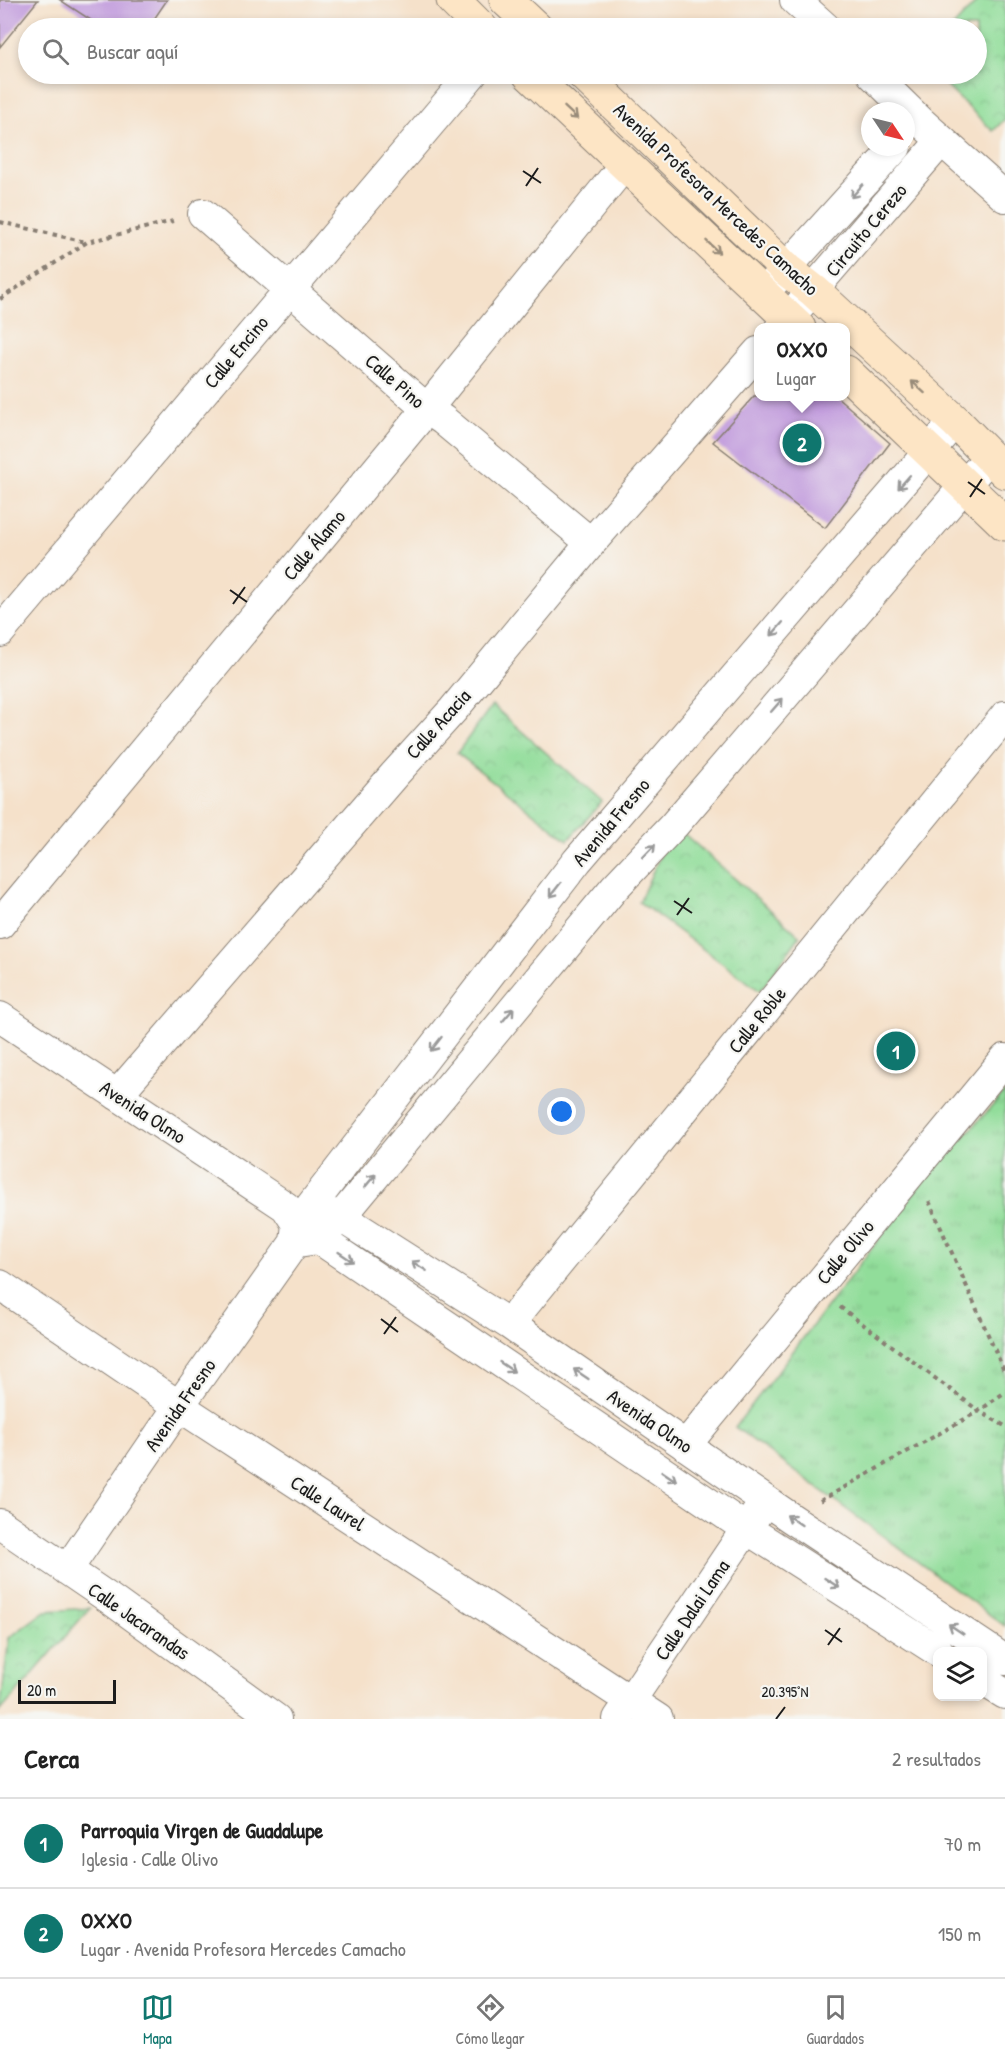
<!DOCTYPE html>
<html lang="es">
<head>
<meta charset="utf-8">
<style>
  :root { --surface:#fff; --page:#f2f2f2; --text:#222; --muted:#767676; --line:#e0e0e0; --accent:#0f766e }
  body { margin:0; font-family:"Patrick Hand",sans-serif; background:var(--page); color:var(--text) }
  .controls { position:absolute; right:18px; bottom:18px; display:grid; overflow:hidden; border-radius:12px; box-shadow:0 3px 9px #0003 }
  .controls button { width:54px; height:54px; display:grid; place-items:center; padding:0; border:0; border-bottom:2px solid var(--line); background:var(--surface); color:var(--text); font:30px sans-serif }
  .compass { position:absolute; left:861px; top:102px; width:54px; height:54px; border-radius:50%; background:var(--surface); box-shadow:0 3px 9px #0003; rotate:125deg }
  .scale { position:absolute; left:18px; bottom:15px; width:98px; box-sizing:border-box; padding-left:6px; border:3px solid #1c1c1c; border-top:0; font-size:16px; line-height:21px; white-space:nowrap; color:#1c1c1c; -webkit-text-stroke:4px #f6f6f2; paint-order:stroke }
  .you { position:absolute; left:562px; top:1112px; width:21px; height:21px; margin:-15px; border:4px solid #fff; border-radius:50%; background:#1a73e8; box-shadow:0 0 0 9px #1a73e833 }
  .badge { display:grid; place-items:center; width:39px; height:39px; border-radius:50%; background:var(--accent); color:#fff; font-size:20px; font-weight:700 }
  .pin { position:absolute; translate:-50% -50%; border:3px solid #fff; box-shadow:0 2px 6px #0006 }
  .popup { position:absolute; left:754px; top:323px; width:96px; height:78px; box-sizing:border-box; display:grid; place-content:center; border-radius:12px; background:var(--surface); filter:drop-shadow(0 2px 4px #0005); font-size:20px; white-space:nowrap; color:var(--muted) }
  .popup b { font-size:22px; color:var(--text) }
  .popup::after { content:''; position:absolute; left:50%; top:100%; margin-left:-12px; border:12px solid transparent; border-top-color:var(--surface) }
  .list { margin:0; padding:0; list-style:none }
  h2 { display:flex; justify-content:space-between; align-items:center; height:78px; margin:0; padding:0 24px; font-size:26px }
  h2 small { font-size:20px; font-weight:400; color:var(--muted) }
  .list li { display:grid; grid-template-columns:39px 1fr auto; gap:18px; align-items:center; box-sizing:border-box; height:90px; padding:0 24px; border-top:2px solid var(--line) }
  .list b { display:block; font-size:22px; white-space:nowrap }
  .list p { margin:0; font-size:20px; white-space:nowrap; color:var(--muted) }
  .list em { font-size:20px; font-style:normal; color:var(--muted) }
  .icon { flex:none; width:33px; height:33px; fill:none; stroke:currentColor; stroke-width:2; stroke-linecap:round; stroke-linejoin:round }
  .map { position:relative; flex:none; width:1005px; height:1719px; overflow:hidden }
  .search { position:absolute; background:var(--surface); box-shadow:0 3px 9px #0003; left:18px; right:18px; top:18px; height:66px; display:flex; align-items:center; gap:15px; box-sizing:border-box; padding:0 21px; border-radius:33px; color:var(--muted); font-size:22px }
  .sheet { height:258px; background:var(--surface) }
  nav { display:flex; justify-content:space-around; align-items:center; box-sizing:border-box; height:84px; border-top:2px solid var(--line); background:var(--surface); font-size:16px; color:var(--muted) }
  nav a { display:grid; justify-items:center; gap:3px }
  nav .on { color:var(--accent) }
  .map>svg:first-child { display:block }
  .grass { fill:url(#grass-tufts); stroke:#567c5b; stroke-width:1.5 }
  .park { fill:url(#park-crowns); stroke:#567c5b; stroke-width:1.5 }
  .building { fill:#be95db }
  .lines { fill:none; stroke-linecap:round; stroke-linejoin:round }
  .street-casing { stroke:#887e73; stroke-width:32 }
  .secondary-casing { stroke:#887e73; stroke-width:35 }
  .path { stroke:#887e73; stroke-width:4; stroke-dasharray:4.5 4.5; stroke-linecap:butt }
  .street { stroke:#fff; stroke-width:30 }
  .secondary { stroke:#fde5c5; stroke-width:33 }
  .oneway { stroke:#988b79 }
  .oneway2 { stroke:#999 }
  .ticks { fill:none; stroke:#1c1c1c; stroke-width:2 }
  .labels { text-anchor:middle; stroke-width:4.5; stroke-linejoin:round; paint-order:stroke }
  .street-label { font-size:20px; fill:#1c1c1c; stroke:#f6f6f2 }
  .ticks-label { font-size:15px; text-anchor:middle; fill:#1c1c1c; stroke:#f6f6f2; stroke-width:4.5; stroke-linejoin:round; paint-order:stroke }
</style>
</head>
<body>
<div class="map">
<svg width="1005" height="1719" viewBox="0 0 1005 1719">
  <defs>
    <pattern id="grass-tufts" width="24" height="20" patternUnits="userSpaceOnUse" patternTransform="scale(1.5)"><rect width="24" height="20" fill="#91dd9a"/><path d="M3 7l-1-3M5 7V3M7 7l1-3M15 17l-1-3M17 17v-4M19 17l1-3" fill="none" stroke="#7cbd84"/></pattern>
    <pattern id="park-crowns" width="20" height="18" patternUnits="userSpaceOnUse" patternTransform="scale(1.5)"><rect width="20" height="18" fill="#91dd9a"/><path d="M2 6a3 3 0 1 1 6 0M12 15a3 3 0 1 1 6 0" fill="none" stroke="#7cbd84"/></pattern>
  </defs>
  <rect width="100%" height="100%" fill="#f6f6f2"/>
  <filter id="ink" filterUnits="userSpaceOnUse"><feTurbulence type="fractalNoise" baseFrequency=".0167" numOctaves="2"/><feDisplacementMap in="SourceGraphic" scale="12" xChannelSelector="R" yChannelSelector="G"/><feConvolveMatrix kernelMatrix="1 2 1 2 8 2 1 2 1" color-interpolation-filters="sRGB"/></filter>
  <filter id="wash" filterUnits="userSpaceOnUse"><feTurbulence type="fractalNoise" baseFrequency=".008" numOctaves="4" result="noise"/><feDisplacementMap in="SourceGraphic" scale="24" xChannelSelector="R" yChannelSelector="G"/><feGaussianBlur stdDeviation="1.35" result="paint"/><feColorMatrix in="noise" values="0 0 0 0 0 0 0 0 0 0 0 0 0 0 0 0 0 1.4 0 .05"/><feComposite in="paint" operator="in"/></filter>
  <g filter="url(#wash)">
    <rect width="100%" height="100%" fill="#f5e1ca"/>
    <!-- grass -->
    <path class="grass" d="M1005,1092V1626L735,1427L921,1184Z"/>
    <!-- park -->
    <path class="park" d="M978,0H1005V119L993,131L934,74H976V28H952Z
      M492,705L602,802L568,840L457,753Z
      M674,825L800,936L760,991L639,902Z
      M90,1608L0,1712L9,1638L45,1611Z"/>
    <g id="blocks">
      <!-- building -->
      <path class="building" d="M0,0H38L0,47Z
        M60,0H167L148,28H103Z
        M754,396H836L890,443L825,528L713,442Z"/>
    </g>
  </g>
  <g filter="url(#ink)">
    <use href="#blocks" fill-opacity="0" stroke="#887e73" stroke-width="1.5"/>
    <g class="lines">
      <defs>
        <path id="street" d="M795,0L826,28
          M872,74L920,121L1005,197
          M203,214L427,409L443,420L591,543
          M769,287L896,147
          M780,328L941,141
          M0,632L472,74
          M0,924L427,409L625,164
          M0,1017L286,1207L297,1224L747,1529L939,1652
          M117,1095L394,775L453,710L591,543L758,352
          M321,1210L341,1217L509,1324L791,1518L1005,1660
          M298,1242L318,1239L341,1217L615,887L674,825L990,456
          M0,1285L179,1406L658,1719
          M509,1324L1005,716
          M686,1445L1005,1059
          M0,1524L110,1599L276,1719
          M67,1570L179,1406L295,1242L297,1224L577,861L955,421
          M982,1680L1005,1694
          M618,1719L757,1513"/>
        <path id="secondary" d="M453,0L481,28
          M506,0L536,28
          M529,74L799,328
          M583,74L787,270L814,291L955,421L1005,472
          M846,372L1005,524"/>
      </defs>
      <!-- street casing -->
      <use href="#street" class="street-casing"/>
      <!-- secondary casing -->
      <use href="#secondary" class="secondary-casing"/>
      <!-- path -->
      <path class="path" d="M0,222L86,242
        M0,299L87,242L173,221
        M929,1201L1005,1373
        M840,1307L979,1411L1005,1426
        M820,1501L979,1411L1005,1392"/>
      <!-- street -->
      <use href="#street" class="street"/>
      <!-- secondary -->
      <use href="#secondary" class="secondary"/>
    </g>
    <!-- one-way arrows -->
    <defs><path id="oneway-shaft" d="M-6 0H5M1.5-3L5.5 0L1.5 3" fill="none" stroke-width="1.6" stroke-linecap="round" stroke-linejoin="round" transform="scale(1.5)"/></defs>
    <g class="oneway">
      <use href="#oneway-shaft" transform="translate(571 113) rotate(43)"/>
      <use href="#oneway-shaft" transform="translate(713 247) rotate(43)"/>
      <use href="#oneway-shaft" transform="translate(918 387) rotate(-138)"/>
    </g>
    <g class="oneway2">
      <use href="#oneway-shaft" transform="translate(857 191) rotate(132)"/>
      <use href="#oneway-shaft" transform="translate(904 482) rotate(131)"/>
      <use href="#oneway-shaft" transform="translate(777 629) rotate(131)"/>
      <use href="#oneway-shaft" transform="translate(777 705) rotate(-49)"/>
      <use href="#oneway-shaft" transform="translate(649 851) rotate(-46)"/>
      <use href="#oneway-shaft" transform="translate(555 890) rotate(128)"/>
      <use href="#oneway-shaft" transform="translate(508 1015) rotate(-50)"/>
      <use href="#oneway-shaft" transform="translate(436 1044) rotate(128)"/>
      <use href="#oneway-shaft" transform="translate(370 1181) rotate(-50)"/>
      <use href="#oneway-shaft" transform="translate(346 1257) rotate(34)"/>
      <use href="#oneway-shaft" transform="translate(419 1266) rotate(-148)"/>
      <use href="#oneway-shaft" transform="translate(507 1367) rotate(34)"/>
      <use href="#oneway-shaft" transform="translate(581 1374) rotate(-146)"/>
      <use href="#oneway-shaft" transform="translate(669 1476) rotate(34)"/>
      <use href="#oneway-shaft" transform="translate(794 1520) rotate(-146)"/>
      <use href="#oneway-shaft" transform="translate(832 1583) rotate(33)"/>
      <use href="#oneway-shaft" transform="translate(956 1629) rotate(-146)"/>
    </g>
  </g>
  <!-- ticks -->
  <path class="ticks" d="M523,171L541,183M526,186L538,168M968,482L985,494M970,497L982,479M230,590L247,602M233,604L245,587M674,901L692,913M677,915L689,898M381,1319L398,1332M384,1334L396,1317M825,1630L842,1642M828,1645L840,1628M776,1719L785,1707"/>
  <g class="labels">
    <!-- street labels -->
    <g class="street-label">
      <text transform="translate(716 199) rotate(43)" y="7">Avenida Profesora Mercedes Camacho</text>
      <text transform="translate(866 230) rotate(-50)" y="7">Circuito Cerezo</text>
      <text transform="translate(236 352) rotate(-50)" y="7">Calle Encino</text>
      <text transform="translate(395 381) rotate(41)" y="7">Calle Pino</text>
      <text transform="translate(314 545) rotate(-50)" y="7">Calle Álamo</text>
      <text transform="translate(438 724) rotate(-48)" y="7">Calle Acacia</text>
      <text transform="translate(611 822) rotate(-50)" y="7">Avenida Fresno</text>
      <text transform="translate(757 1020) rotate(-51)" y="7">Calle Roble</text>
      <text transform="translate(143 1112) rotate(33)" y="7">Avenida Olmo</text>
      <text transform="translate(845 1252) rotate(-50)" y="7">Calle Olivo</text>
      <text transform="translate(180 1405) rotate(-55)" y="7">Avenida Fresno</text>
      <text transform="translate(650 1421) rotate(34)" y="7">Avenida Olmo</text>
      <text transform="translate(328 1503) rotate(33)" y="7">Calle Laurel</text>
      <text transform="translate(692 1610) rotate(-56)" y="7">Calle Dalai Lama</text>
      <text transform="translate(139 1621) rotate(35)" y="7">Calle Jacarandas</text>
    </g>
  </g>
  <g class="ticks-label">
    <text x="785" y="1697">20.395°N</text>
  </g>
</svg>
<div class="controls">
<button><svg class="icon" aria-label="layers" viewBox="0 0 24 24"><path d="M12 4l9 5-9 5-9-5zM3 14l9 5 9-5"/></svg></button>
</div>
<svg class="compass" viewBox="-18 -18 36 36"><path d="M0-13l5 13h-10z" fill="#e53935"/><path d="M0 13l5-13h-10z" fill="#767676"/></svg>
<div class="scale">20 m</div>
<div class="you"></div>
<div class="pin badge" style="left:896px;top:1051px">1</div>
<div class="pin badge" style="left:802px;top:443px">2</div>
<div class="popup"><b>OXXO</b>Lugar</div>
<div class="search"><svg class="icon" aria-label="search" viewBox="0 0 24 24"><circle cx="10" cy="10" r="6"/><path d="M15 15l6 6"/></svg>Buscar aquí</div>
</div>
<section class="sheet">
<h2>Cerca<small>2 resultados</small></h2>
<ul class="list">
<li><span class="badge">1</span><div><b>Parroquia Virgen de Guadalupe</b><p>Iglesia · Calle Olivo</p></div><em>70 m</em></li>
<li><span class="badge">2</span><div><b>OXXO</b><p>Lugar · Avenida Profesora Mercedes Camacho</p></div><em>150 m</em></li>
</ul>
</section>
<nav>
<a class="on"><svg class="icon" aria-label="map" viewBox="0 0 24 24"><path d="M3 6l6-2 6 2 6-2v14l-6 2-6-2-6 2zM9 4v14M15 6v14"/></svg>Mapa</a>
<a><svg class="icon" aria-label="directions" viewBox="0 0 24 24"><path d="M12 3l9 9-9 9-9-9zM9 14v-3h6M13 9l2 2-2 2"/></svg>Cómo llegar</a>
<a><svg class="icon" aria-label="saved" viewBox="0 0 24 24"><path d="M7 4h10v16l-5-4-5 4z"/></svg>Guardados</a>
</nav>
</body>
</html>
